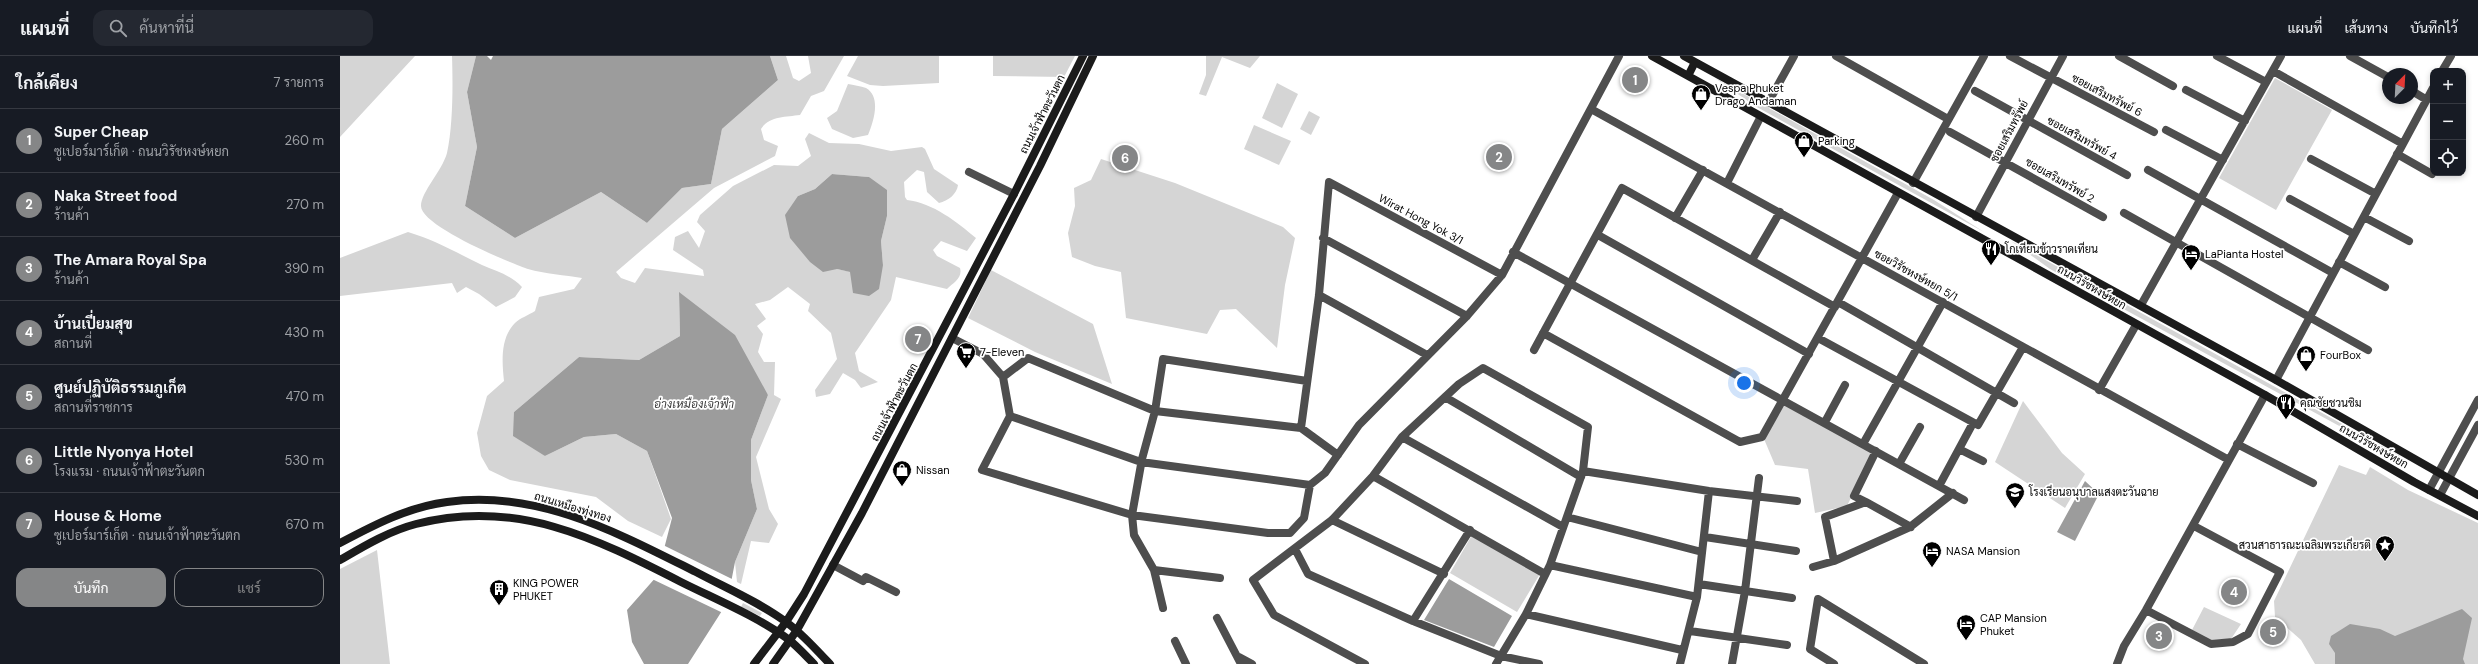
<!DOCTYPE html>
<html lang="th">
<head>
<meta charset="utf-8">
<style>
  :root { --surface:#171b24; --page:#242831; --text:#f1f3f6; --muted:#9ea1a6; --line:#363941; --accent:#858687 }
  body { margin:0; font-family:"DM Sans",Sarabun,sans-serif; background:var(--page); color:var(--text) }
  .controls { position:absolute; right:12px; top:12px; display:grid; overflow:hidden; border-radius:8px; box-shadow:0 2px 6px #0003 }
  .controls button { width:36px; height:36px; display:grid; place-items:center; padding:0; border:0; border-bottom:1px solid var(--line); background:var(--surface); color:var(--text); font:20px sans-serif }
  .compass { position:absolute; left:2042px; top:12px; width:36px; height:36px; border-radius:50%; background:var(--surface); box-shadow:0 2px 6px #0003; rotate:24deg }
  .you { position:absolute; left:1404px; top:327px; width:14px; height:14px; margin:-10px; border:3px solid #fff; border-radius:50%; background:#1a73e8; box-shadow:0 0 0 6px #1a73e833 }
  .badge { display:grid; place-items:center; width:26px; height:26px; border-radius:50%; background:var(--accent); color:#fff; font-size:13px; font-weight:700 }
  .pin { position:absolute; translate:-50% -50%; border:2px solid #fff; box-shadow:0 1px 4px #0006 }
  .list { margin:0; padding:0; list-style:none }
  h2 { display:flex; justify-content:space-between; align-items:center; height:52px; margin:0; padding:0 16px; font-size:17px }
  h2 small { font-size:13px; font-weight:400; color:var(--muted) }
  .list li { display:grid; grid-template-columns:26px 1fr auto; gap:12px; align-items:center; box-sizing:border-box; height:64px; padding:0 16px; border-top:1px solid var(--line) }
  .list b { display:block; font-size:15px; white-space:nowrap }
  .list p { margin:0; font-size:13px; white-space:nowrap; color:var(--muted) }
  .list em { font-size:13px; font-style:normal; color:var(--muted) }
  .actions { display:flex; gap:8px; padding:12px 16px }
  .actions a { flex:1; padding:9px 0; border:1px solid var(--accent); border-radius:12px; text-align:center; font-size:14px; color:var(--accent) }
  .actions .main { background:var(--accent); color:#fff }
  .icon { flex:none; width:22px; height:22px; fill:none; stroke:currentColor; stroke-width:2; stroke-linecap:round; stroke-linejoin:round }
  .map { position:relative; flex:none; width:2138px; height:608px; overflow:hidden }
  header { display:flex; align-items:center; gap:24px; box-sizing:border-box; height:56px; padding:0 20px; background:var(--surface); border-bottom:1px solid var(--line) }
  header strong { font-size:19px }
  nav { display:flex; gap:22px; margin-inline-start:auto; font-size:14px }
  .search { width:280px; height:36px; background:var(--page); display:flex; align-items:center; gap:10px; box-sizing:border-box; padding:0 14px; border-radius:12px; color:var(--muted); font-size:15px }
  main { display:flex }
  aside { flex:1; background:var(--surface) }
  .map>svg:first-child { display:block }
  .green { fill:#d5d5d5; fill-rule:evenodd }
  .water { fill:#9c9c9c }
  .pier { fill:#fff }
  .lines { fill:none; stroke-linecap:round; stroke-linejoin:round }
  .street { stroke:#4e4e4e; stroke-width:8 }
  .secondary { stroke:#1b1b1b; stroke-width:8 }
  .labels { text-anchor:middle; stroke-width:3.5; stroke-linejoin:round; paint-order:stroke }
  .poi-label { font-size:11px; fill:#000; stroke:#fff; text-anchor:start }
  .street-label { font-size:11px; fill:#000; stroke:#fff }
  .water-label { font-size:12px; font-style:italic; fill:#3d3d3d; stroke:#fff }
</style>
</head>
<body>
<header>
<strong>แผนที่</strong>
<div class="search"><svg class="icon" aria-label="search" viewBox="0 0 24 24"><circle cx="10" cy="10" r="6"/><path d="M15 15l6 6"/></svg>ค้นหาที่นี่</div>
<nav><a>แผนที่</a><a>เส้นทาง</a><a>บันทึกไว้</a></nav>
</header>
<main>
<aside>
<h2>ใกล้เคียง<small>7 รายการ</small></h2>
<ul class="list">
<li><span class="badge">1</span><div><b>Super Cheap</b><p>ซูเปอร์มาร์เก็ต · ถนนวิรัชหงษ์หยก</p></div><em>260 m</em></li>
<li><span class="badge">2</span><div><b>Naka Street food</b><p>ร้านค้า</p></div><em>270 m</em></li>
<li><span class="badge">3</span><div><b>The Amara Royal Spa</b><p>ร้านค้า</p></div><em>390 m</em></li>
<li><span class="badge">4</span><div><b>บ้านเปี่ยมสุข</b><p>สถานที่</p></div><em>430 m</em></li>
<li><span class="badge">5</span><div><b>ศูนย์ปฏิบัติธรรมภูเก็ต</b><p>สถานที่ราชการ</p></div><em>470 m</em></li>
<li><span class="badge">6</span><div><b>Little Nyonya Hotel</b><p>โรงแรม · ถนนเจ้าฟ้าตะวันตก</p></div><em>530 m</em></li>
<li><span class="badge">7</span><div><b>House &amp; Home</b><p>ซูเปอร์มาร์เก็ต · ถนนเจ้าฟ้าตะวันตก</p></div><em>670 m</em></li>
</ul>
<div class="actions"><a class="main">บันทึก</a><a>แชร์</a></div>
</aside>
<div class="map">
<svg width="2138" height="608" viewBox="0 0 2138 608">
  <rect width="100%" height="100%" fill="#fff"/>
  <!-- green -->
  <path class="green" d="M0,0H75L0,81Z
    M112,0H136L127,36L137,91L125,150L175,182L261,136L307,167L342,132L371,128L382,73L438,24L430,0H446L453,22L459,25L471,17L468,0H504L484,35L471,40L460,59C446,61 429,60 421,73L424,84L438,90L435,100L374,132L276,216L281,222L295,227L305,212L364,220L363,214L333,194L335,181L348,175L359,192L365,175L357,166L360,159L393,130L434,109L458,110L471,100L465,83L469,77L489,87L519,88L551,95L582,91L585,93L594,113L618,129C617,138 608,145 599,147L587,136L584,116L577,114L564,126L565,141L567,144C593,147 617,166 636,182L627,195L601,185L593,194L597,200L620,212C623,222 613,227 607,233L556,221L551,244L515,297L519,315L538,326L521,332L515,324L503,317L490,338L476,341L475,334L497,303L491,277L468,255L470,248L448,231L430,244L415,248L426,263L417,270L423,278L418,296L424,306H435L434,339L441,343L416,401L429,453L438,468L429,487L411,485L401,528L397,526L395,506L417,453L411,424V384L428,339L339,237L340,280L299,304L239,301L174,356L205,400L244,381L276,378L307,395L331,463L322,481L288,465L256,441L170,424L149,414L141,400L137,377L147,340L164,325C162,306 160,282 175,267C180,262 189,259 195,255L199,241L234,233L242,222C225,219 205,218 188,213C170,207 81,170 81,150C81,136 102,115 107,97C113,70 113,28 112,0ZM492,118L529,121L547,160L541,185L543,209L511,216L497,213L458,140L475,133Z
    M518,0H599V27L543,30L530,29L507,20Z
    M653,0H735L724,21L653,20Z
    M866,0H920L910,12L882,1L866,40L859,38L866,19Z
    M1375,22L1594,144L1644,176L1415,50Z
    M1935,22L1992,54L1936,154L1879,122Z
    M937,27L958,38L942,72L922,62Z
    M508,28C513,29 521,30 526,32C542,41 533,67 528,79L513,82L492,73L487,62L497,55Z
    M969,55L980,61L971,79L960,73Z
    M914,69L951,85L939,109L904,93Z
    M761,103L835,127L943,171L955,182L945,229L937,292L896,253L880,254L867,278L786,262L781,216L755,210L732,201L728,177L735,150L734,132L751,124Z
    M68,176C95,184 117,197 142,209C156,215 171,219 182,231L175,241L156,251L139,238L126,231L117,237L112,227L0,240V202Z
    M1671,185L2060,400V403L1710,213Z
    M651,214L753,268L772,328L695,296L628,262Z
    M1683,345L1722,397L1745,418L1725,452L1655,406Z
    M1445,346L1533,396L1507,450L1475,457L1468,413L1435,409L1424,383Z
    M1999,409L2026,419L2030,411L2068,434L2138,467V608H1975L1961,584L1935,561L1934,545Z
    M1132,479L1200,518L1177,556L1110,517Z
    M37,494L50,608H0V513Z
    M403,547L422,557L420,560L401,551Z
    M1864,551L1901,568L1891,583L1872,584L1852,574Z"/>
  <!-- water -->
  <path class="water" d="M136,0H147L151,4L153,0H430L438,24L382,73L371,128L342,132L307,167L261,136L175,182L125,150L137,91L127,36Z
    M492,118L529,121L547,134V160L541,185L543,209L539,233L529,240L513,237L510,216L497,213L483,216L470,206L450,182L445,159L458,140L475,133Z
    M339,236L395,279L428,339L411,384V424L417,453L395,506L387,547L348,608H304L292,586L287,554L317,520L332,462L307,395L276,378L244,381L205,400L173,380L174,356L239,301L299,304L340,280Z
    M1745,425L1759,438L1735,485L1717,476Z
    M1109,523L1172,560L1154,591L1084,564Z
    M2122,553L2132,562L2123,603L2125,608H1995V597L1989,588L1991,580L2010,568L2040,573L2055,580Z"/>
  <!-- pier -->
  <path class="pier" d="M323,489L394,524L389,548L383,557L312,523L315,519Z"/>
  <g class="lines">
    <!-- street -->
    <path class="street" d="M1496,0L1608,63
      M1670,0L1814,76
      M1779,0L1833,30
      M1877,0L1926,26
      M2010,0L2048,21
      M1933,15L2063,88
      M2102,15L2111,0
      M1846,34L1905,65
      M1635,35L1787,119
      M2072,35L2087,44
      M1428,47L1454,0
      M1251,53L1889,404
      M1826,74L1883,104
      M1610,76L1763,161
      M2057,98L2092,118
      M1971,103L2036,138
      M1808,114L1993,217
      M629,116L674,138
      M1387,127L1420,62
      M1573,127L1644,0
      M1950,143L2014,178
      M1784,157L2028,294
      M1636,161L1723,0
      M2024,161L2069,185
      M1335,162L1363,114
      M1258,179L1469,298
      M983,182L1127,260
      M1173,196L1624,444
      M1412,204L1440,156
      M1999,206L2045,231
      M979,239L1087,299
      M1498,246L1674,347
      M1801,249L1941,0
      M1203,277L1400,386L1422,381L1558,137
      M612,282L643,298L663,321L670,360L642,414L792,459L928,477H950L964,462L970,429L985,417L1019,369L1127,260L1162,219L1279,0
      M1478,282L1638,369L1683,291
      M1194,294L1282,132L1495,251
      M663,321L688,302L815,355L961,372L998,399
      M1936,324L2093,32
      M1759,334L1796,269
      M1105,341L1241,421
      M670,360L801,406L970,429
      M1485,366L1505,329
      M961,372L979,239L989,126L1162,219
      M1062,381L1223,471
      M1523,388L1603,246
      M1897,388L1973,427
      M1619,393L1643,405
      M1559,408L1580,371
      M1243,415L1369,435L1457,445
      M1033,420L1205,518
      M1599,430L1633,367
      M2089,434L2138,344
      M2100,439L2138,369
      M1526,446L1571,471
      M1227,461L1362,496
      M992,464L1104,518
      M1365,481L1456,495
      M955,493L968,518L1073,565L1161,600L1199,608
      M1494,505L1485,461L1526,446L1514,440L1536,395
      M493,509L523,525L526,521L556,536
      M1210,509L1357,541
      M1473,511L1494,505L1570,471L1613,437
      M814,514L880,522
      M1359,528L1452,542
      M823,552L814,514L794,479L792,459L802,403L815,355L823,303L967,325
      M1806,554L1871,588L1893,586L1908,578L1940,516L1854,470
      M1186,558L1342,594
      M877,562L901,608
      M1073,565L1130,474
      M1350,575L1447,589
      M835,585L846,608
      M899,601L912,608
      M1025,608L934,559L913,524L992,464L1033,420L1062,381L1119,328L1143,312L1248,371L1243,415L1210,509L1186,558L1156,608
      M1340,608L1357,541L1369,435
      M1392,608L1405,535L1419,422
      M1494,608L1470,593L1478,543L1584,608
      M1777,608L1784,590L1806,554L1925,339"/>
    <!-- secondary -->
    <path class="secondary" d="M1312,0L1925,339L2074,426L2138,460
      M1344,0L1936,324L2138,439
      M1348,20L1355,6
      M0,487C34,469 68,451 107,446C197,433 278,477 356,516C386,532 419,546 446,566C463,578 476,594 490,608
      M0,504C24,490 49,475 76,468C176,442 255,482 341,526C377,544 416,560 448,583C457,590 466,600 474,608
      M414,608L446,566L464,538L674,138L743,0
      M433,608L457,574L522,457L700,110L753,0"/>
  </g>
  <!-- icons -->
  <defs>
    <symbol id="shop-pin" viewBox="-11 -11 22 30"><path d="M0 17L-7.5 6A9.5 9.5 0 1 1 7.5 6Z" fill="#000" stroke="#fff"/><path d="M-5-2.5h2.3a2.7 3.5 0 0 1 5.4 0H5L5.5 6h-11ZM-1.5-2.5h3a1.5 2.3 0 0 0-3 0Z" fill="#fff"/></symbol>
    <symbol id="restaurant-pin" viewBox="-11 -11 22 30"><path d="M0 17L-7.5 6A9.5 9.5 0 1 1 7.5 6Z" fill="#000" stroke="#fff"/><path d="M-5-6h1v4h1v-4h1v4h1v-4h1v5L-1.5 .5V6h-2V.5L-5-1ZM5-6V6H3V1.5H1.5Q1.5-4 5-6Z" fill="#fff"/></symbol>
    <symbol id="hotel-pin" viewBox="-11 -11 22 30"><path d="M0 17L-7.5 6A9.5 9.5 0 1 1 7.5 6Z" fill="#000" stroke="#fff"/><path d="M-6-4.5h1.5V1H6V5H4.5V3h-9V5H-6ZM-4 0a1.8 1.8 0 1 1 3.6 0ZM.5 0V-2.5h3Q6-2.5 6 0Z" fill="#fff"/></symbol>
    <symbol id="supermarket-pin" viewBox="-11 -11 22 30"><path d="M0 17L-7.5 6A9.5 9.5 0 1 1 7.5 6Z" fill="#000" stroke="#fff"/><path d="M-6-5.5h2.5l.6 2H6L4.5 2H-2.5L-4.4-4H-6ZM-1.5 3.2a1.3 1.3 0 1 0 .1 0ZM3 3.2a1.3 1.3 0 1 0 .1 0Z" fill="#fff"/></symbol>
    <symbol id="school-pin" viewBox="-11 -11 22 30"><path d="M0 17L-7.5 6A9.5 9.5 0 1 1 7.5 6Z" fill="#000" stroke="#fff"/><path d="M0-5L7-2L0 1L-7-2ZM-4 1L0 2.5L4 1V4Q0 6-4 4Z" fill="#fff"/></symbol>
    <symbol id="sight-pin" viewBox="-11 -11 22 30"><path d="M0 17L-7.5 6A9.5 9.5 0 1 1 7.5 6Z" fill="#000" stroke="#fff"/><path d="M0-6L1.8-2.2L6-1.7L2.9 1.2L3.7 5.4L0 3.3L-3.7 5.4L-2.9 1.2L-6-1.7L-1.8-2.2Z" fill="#fff"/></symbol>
    <symbol id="building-pin" viewBox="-11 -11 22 30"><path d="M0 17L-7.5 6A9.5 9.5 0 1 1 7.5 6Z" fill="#000" stroke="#fff"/><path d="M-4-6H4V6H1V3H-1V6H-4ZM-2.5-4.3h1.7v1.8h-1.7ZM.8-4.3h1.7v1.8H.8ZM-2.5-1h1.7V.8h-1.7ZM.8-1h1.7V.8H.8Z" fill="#fff"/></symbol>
  </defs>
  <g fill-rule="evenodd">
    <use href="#shop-pin" x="1350" y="27" width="22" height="30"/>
    <use href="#shop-pin" x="1453" y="74" width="22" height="30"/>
    <use href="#restaurant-pin" x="1640" y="182" width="22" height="30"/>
    <use href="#hotel-pin" x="1840" y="187" width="22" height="30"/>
    <use href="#supermarket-pin" x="615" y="285" width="22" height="30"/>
    <use href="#shop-pin" x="1955" y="288" width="22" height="30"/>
    <use href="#restaurant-pin" x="1935" y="336" width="22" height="30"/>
    <use href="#shop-pin" x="551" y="403" width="22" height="30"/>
    <use href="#school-pin" x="1664" y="425" width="22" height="30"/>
    <use href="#sight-pin" x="2034" y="478" width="22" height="30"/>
    <use href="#hotel-pin" x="1581" y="484" width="22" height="30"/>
    <use href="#building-pin" x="148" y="522" width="22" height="30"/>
    <use href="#hotel-pin" x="1615" y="557" width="22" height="30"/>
  </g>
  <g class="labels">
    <!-- poi labels -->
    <g class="poi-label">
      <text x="1375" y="36">Vespa Phuket<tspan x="1375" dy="13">Drago Andaman</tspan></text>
      <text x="1478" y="89">Parking</text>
      <text x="1665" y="197">โกเทียนข้าวราดเทียน</text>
      <text x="1865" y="202">LaPianta Hostel</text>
      <text x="640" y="300">7-Eleven</text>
      <text x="1980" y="303">FourBox</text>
      <text x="1960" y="351">คุณชัยชวนชิม</text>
      <text x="576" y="418">Nissan</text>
      <text x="1689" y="440">โรงเรียนอนุบาลแสงตะวันฉาย</text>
      <text x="2031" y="493" text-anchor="end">สวนสาธารณะเฉลิมพระเกียรติ</text>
      <text x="1606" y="499">NASA Mansion</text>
      <text x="173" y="531">KING POWER<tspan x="173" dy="13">PHUKET</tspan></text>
      <text x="1640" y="566">CAP Mansion<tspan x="1640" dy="13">Phuket</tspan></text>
    </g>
    <!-- street labels -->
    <g class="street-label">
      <text transform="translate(1767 39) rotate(28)" y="4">ซอยเสริมทรัพย์ 6</text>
      <text transform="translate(702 58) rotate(-63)" y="4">ถนนเจ้าฟ้าตะวันตก</text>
      <text transform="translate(1669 75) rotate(-62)" y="4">ซอยเสริมทรัพย์</text>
      <text transform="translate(1742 82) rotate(29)" y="4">ซอยเสริมทรัพย์ 4</text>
      <text transform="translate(1720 124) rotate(30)" y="4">ซอยเสริมทรัพย์ 2</text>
      <text transform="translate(1081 163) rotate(28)" y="4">Wirat Hong Yok 3/1</text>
      <text transform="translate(1576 219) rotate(29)" y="4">ซอยวิรัชหงษ์หยก 5/1</text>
      <text transform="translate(1752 231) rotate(30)" y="4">ถนนวิรัชหงษ์หยก</text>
      <text transform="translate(554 346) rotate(-62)" y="4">ถนนเจ้าฟ้าตะวันตก</text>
      <text transform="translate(2034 390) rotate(30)" y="4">ถนนวิรัชหงษ์หยก</text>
      <text transform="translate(233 451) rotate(17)" y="4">ถนนเหมืองทุ่งทอง</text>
    </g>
    <!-- water labels -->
    <g class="water-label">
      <text x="354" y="352">อ่างเหมืองเจ้าฟ้า</text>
    </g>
  </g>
</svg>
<div class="controls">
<button>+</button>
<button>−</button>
<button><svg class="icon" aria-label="locate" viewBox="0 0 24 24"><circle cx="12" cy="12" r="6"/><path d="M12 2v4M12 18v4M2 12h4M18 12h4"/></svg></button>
</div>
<svg class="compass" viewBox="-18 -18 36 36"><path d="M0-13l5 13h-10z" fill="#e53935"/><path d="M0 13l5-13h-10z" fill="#9ea1a6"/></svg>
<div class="you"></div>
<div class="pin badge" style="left:1295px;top:24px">1</div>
<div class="pin badge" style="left:1159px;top:101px">2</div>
<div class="pin badge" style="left:1819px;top:580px">3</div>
<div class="pin badge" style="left:1894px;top:536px">4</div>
<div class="pin badge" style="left:1933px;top:576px">5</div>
<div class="pin badge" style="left:785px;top:102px">6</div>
<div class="pin badge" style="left:578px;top:283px">7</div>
</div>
</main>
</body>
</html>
